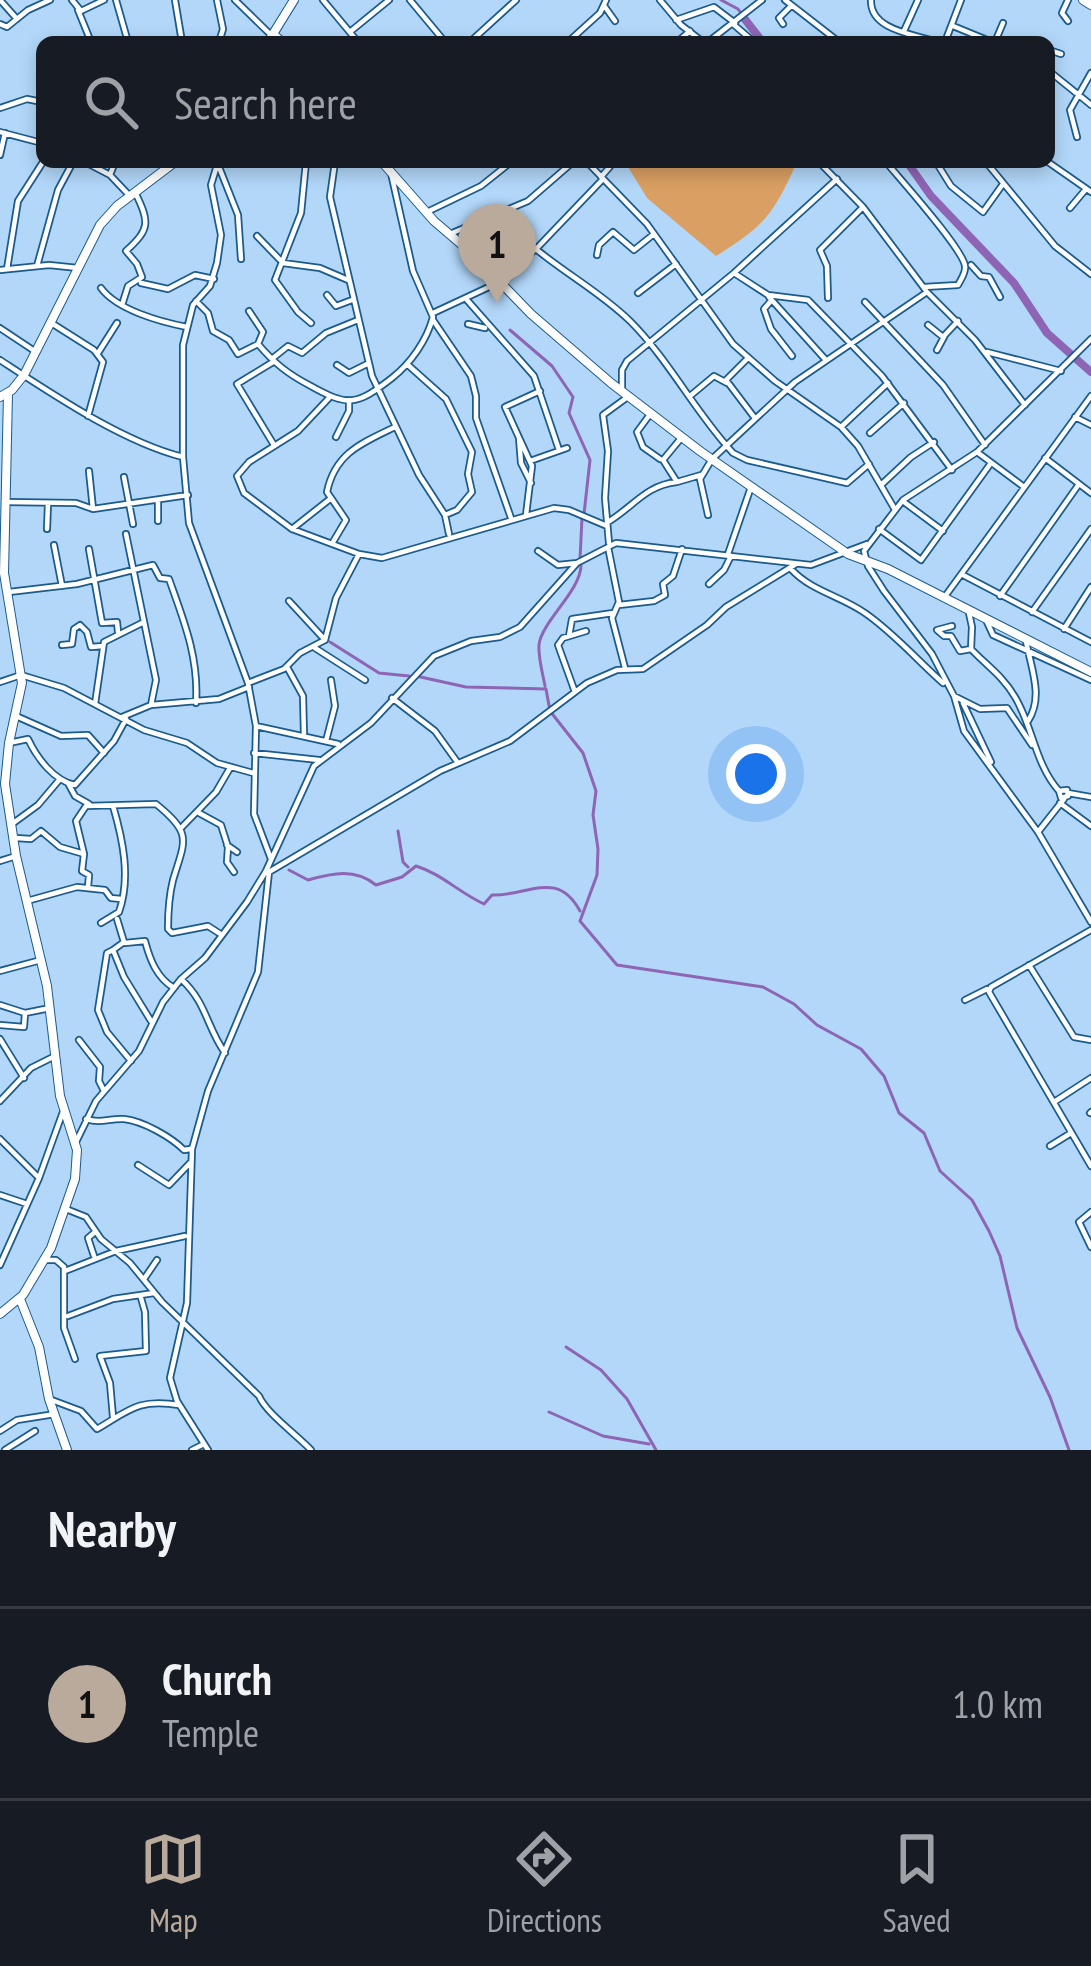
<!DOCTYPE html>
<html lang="en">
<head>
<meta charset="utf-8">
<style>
  :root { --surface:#171b24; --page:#20242c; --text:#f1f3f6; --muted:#9ea1a6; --line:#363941; --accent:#b9aa9b }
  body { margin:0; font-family:"PT Sans Narrow",sans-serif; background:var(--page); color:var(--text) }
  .you { position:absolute; left:756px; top:774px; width:42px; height:42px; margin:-30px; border:9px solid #fff; border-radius:50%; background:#1a73e8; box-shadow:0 0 0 18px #1a73e833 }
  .badge { display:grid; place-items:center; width:78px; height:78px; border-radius:50%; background:var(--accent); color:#111; font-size:39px; font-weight:700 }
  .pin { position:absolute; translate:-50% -99px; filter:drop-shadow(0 3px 6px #0008) }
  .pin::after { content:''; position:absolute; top:63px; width:42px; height:36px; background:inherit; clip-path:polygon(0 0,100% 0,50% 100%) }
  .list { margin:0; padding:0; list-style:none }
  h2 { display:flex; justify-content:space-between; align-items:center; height:156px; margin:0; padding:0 48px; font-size:51px }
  h2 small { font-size:39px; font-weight:400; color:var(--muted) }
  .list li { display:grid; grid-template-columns:78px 1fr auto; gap:36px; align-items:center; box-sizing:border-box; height:192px; padding:0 48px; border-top:3px solid var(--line) }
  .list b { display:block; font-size:45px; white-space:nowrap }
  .list p { margin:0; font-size:39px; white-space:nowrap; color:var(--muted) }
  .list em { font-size:39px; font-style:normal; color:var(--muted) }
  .icon { flex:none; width:66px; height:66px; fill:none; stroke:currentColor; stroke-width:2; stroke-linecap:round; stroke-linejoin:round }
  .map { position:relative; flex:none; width:1091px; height:1450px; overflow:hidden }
  .search { position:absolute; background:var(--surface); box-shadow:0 6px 18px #0003; left:36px; right:36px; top:36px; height:132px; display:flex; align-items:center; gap:30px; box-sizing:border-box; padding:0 42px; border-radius:18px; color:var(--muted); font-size:45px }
  .sheet { height:348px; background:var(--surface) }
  nav { display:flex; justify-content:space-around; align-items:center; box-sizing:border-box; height:168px; border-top:3px solid var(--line); background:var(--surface); font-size:33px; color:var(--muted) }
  nav a { display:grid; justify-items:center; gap:6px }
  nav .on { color:var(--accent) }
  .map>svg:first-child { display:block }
  .green { fill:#daa063 }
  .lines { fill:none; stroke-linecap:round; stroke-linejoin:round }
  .stream { stroke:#8e65b4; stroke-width:3 }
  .river { stroke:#8e65b4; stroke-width:8 }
  .street-casing { stroke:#1b5b8c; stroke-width:8 }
  .secondary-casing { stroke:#1b5b8c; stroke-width:10 }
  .street { stroke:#fff; stroke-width:4.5 }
  .secondary { stroke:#fff; stroke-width:8 }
</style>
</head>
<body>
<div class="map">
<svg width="1091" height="1450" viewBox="0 0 1091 1450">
  <rect width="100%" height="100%" fill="#b2d7f9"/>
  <!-- green -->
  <path class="green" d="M625,162H797C773,215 765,225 716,256L647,198Z"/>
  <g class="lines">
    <!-- stream -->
    <path class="stream" d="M721,0L738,9L743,16
      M510,330L552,366L573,397L569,413L590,460L584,514
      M580,559L582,518
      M330,642L379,673L409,676
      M416,676L466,687L546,689L550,711L583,753L596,791L593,815L598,849L597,875L580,921L617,965L763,987L794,1004L817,1025L861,1049L884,1076L899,1113L924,1133L940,1171L972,1200L989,1231L1000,1256L1017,1328L1050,1397L1069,1450
      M545,686C543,675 538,657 539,645C541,622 581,591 581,565
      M398,831L403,862L408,867
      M289,870L308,880C333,873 355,868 376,885L402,877L416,866C442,874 458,892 484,904L492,895C529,896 557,869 580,911
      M566,1347L601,1370L627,1399L656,1450
      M549,1412L603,1436L649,1444"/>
    <!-- river -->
    <path class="river" d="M744,18L761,40L768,42
      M907,162L931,196L1014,283L1047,333L1091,372"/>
    <defs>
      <path id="street" d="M0,0L17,19
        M72,0L81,11L104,0
        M116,0L128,42
        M175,0L182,42
        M217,0L223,29L219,42
        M235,0L272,36
        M323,0L358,42
        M410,0L445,42
        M660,0L681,25L703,42
        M785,0L839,42
        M871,0C870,30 913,34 937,42
        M1068,0L1062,13L1068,21
        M605,7L615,21
        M78,10L91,42
        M676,20L714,7L735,23
        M0,24L7,27L28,10L50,0
        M733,24L754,42
        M783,24L779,18L791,6
        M953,26L992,42
        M351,31L389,0
        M904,31L918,0
        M470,42L516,0
        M568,42L600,13L606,0
        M677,42L690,31
        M708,42L762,0
        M945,42L961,0
        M995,42L1003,23
        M1049,50L1061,54
        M1049,71L1091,105
        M0,108L27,99L42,102
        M0,132L42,143
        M1077,137L1070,110L1091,73
        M0,155L5,133
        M85,162L110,175L128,194
        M218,162L211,185L221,235L217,263L210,286L193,305L183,345V457L189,523L248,683L256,726L254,814L271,859
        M306,162L301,213L275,280L298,312L311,323
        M335,162L330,197L372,376L419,475L445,515L449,534
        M587,162L647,224L733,344L775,381L841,427L858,446L894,508
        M819,162L863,207L927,292L975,340L1025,405
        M886,162C900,179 963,249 965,266C966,273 961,279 958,285L924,287
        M936,162L951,186L983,212L1003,184
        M986,162L1055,246L1091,274
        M1048,162L1091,192
        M219,167L238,215L241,259
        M110,175L115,162
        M601,177L614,162
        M1070,208L1086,189
        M427,212L481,186L511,162
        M502,214C536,260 589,281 630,321C669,360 695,412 733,453L747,460L847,483L869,464
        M450,234L528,201L573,162
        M257,236L283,263L320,268L348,280
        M597,255L599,245L613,232L634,250L654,234
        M971,265L981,276L989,277L1000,297
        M37,266L58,190L73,162
        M7,269L18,201L43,162
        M0,270L49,265L78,268
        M734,273L768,295L808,300L882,376L952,470
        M141,283L168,289L195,275L214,279
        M101,288C117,310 161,322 187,327
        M638,293L676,264
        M327,295L336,306L352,300
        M769,297L825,359
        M828,298L827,266L820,250L863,207
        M467,300L534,376L559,450
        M196,301L208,313L213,331L229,340L238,354L258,344
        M770,302L764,309L771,329L792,356
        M865,302L943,385L985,445
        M122,305L128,286L142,277L137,264L126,251C150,229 150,223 135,192
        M249,311L263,332L258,344C274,363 288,374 309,385C348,407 356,406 392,378C411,363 427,340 433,317L413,271L391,173
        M433,313L491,286L537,248L603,179
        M433,320L471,376L476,396V418L511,518
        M53,324L94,350L103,362L88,416
        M468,324L485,328
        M928,325L943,337L958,321
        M0,328L36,352
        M1091,339L977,452L903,500L864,551L868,566L884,591L932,654L954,696L964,731L1038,832L1091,922
        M937,350L944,337
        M987,352L1061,371
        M98,353L117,323
        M273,358L288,346L302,353L326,333L358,320
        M748,358L726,380L754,417
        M0,360C52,394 123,442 183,457
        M273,362L237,384L274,445
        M337,365L349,373L369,363
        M408,365L446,399L472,452L468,474L472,492L457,510L445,515
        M622,388V370L627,361L734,273L837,179
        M690,396L714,376L727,383
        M329,398L298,431L249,462L237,476L244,493L292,529L359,554L382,558L554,508L569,510L607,526
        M651,413L637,432L643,447L660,459
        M1075,417L1091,425
        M841,427L888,383
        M870,433L904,403
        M336,437L349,411V402
        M682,437L663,460L677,482L701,475
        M519,438L521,463L531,483
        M977,452L1024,487
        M1045,458L1091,493
        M530,461L567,448
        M89,471L93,509
        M124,477L133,524
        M881,485L911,457L934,442
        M158,500V521
        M6,502L76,503L93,509L188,495
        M904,502L943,531
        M526,515L532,466L505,407L540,391
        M708,515L700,479L712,459L795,382L927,292
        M608,522C633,507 646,485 677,482
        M47,529L48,504
        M292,529L330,499
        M879,529L921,560L991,463
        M126,534L156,680L151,705
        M333,542L346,520L327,492C335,453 362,443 395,427
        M609,543L605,498L608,451L603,415L629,396
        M54,545L62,586
        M608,547L619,602L612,618L625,668
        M89,549L102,623L117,622L118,632
        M538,551L558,565L577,563
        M728,554L751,487
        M791,569C811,591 841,596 865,613C894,633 917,660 943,683
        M963,575L1091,642
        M709,584L724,570L731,556
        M9,592L77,584L153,565L160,578L169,579C184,621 199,658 196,703
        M946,595L1091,396
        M1000,596L1079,484
        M289,601L325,640
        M619,605L654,601L665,595L663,584L673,576L682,549
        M1032,612L1091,529
        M969,613L972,627L971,649C986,665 1003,676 1015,697C1033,727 1035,764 1059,791L1067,790L1068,796L1061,798L1059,791
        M987,622L993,635L1091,680
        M952,626L937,630L944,636H951L960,651L971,649
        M1064,629L1091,587
        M569,636L572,619L613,613
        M1026,641C1031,668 1044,697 1028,721
        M62,645L72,644L74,629L80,625L87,632L91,647L103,646
        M315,648L365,680
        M287,667L303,696L304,735
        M0,682L21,675L64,688L144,730L187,743L217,763L253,773
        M248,683L284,669L300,653L325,640L336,598L359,554
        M575,692L558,645L563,638L586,631
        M954,696L980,709L1007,708L1032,745
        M392,698L435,731L458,763
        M963,703L991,762
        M95,704L104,642L144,622
        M16,716L61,736L88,735L104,753
        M122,717L151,705L219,699L249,687
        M256,726L338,744
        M326,741L335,706L331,680
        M9,743L28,739C37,758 54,781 75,785L114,741L126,719
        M254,753L319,760
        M69,785L75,796L89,804
        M1068,793L1091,797
        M1060,803L1091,826
        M199,813L221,825L228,847L227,862L234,872
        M12,824L38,805L60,779
        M181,828L216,792L230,768
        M1038,832L1064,799
        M16,838L31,839L41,831L60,847L84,854
        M227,845L237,852
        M0,861L16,856
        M269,872L440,771L510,741L587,683L617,670L643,669L707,625L726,607L796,564
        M88,887L89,875L82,871L84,854L76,821L86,806L156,804C193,834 185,840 173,880C169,896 168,913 168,929L172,933L208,926L222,935
        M27,901L77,887L105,890L111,898L121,899
        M117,919L124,942L113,950L124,977L151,1021
        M101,923L119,912C131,878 123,840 113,806
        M1091,930L991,987L989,992L1091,1166
        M125,943L145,941C150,960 157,978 174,988
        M113,950L107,953L98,1010L107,1032L131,1061
        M1029,965L1074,1037L1091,1040
        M0,971L41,960
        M181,979C207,1003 206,1026 225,1053
        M965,1000L987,989
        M0,1005L25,1013L50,1008
        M0,1025L24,1027L25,1013
        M0,1039L24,1078
        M79,1040L100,1067L99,1081L104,1091
        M0,1101L31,1068L55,1056
        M1054,1102L1091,1078
        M1090,1113L1091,1112
        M86,1119C102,1124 109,1118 124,1119C143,1121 171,1137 184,1150L190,1149
        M0,1139L39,1178
        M76,1142L96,1101L139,1051L163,1002L181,979L205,958L247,902L266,871L314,766L371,723L434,656L471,641L500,637L520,627L577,563L616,543L811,565L867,544
        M1050,1146L1071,1133
        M138,1165L169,1185L190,1163
        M0,1195L27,1204
        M66,1209L86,1217L101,1239L130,1263L162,1302L259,1396C266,1413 297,1435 311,1450
        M1091,1212L1079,1222L1091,1247
        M94,1256L88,1238L95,1232
        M45,1260H56L64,1267V1328L75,1359
        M0,1265L39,1178L64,1109
        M65,1271L116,1251L185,1236
        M144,1279L157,1260
        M68,1316L113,1299L154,1293
        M49,1399L81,1411L97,1429C128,1411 138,1398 179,1405
        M113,1417L110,1383L100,1356L146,1351L145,1312L141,1298
        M0,1431L17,1420L55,1414
        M5,1450L35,1431
        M192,1450L204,1444
        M208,1450L177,1401L170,1378L187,1303L192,1149L208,1091L258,972L269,872"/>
      <path id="secondary" d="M1083,0L1091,5
        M273,34L282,42
        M268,42L294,0
        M382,162L434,221L475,256L531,314L611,383L700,451L848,554L888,569L1091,672
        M0,397L12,390L24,375L100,225L117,206L175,162
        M20,1299L39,1347L49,1399L67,1450
        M0,1314L23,1295L51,1248L75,1179L77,1150L60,1096L47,986L16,856L5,784L9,743L22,683L4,573L8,394"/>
    </defs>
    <!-- street casing -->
    <use href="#street" class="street-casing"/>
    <!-- secondary casing -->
    <use href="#secondary" class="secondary-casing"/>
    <!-- street -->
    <use href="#street" class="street"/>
    <!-- secondary -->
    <use href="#secondary" class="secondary"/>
  </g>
</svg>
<div class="you"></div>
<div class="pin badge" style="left:497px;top:303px">1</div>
<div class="search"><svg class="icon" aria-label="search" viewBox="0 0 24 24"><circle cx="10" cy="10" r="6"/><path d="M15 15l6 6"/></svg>Search here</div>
</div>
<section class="sheet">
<h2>Nearby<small></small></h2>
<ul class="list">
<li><span class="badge">1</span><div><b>Church</b><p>Temple</p></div><em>1.0 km</em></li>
</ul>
</section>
<nav>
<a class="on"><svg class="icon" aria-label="map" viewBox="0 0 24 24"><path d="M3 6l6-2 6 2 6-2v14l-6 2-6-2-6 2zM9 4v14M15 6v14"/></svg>Map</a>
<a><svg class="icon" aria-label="directions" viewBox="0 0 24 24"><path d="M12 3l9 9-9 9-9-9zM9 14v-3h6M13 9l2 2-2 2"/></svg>Directions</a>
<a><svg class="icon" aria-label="saved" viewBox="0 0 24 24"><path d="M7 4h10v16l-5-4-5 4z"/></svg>Saved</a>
</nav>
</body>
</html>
